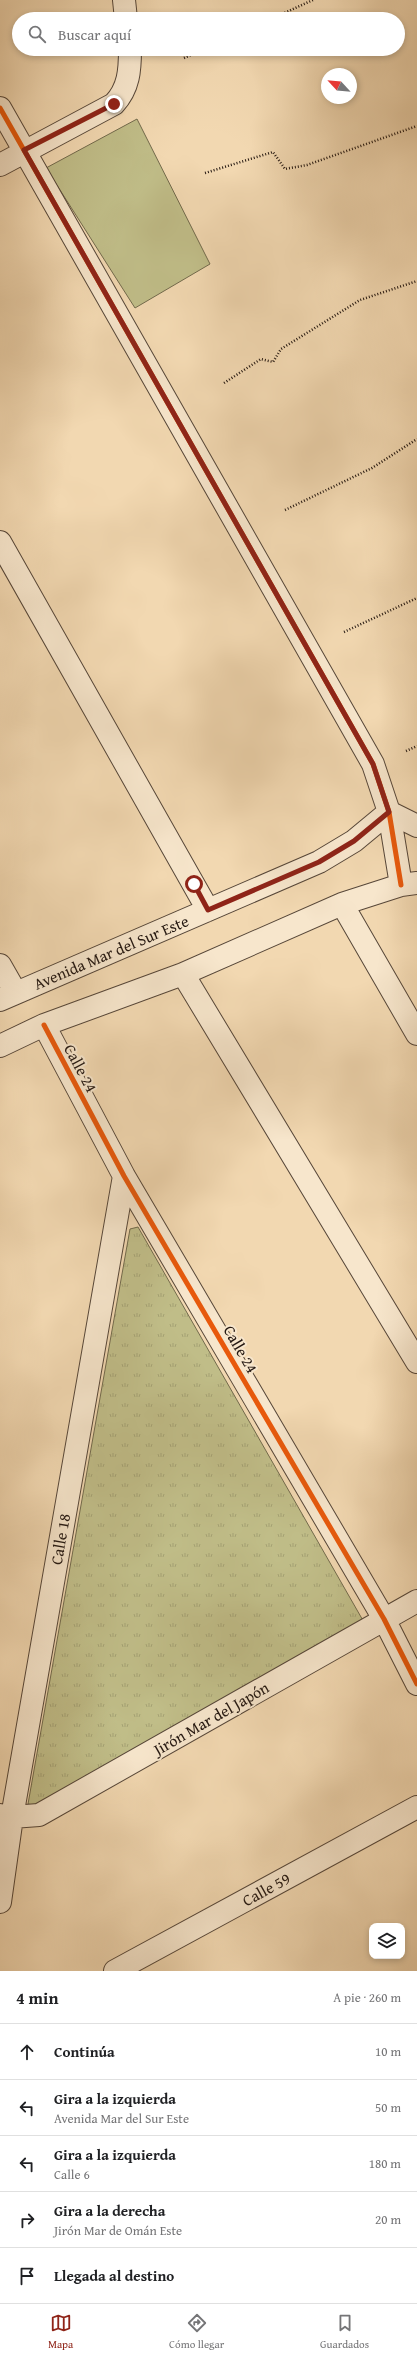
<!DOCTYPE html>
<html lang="es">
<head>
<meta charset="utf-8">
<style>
  :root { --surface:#fff; --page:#f6f6f6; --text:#202124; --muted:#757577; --line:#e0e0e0; --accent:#8f2418 }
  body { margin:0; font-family:"Gentium Book Plus",serif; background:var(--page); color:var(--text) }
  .controls { position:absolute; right:12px; bottom:12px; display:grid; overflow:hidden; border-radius:8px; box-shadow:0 2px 6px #0003 }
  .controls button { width:36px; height:36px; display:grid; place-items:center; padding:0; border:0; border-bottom:1px solid var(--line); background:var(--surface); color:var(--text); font:20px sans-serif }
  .compass { position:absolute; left:321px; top:68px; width:36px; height:36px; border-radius:50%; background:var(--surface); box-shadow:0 2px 6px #0003; rotate:296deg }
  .stop { position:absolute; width:12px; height:12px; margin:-9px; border:3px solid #8f2418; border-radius:50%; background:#fff }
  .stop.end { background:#8f2418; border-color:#fff; box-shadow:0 1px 4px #0008 }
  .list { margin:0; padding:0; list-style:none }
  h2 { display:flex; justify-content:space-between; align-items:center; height:52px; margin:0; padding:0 16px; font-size:17px }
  h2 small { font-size:13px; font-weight:400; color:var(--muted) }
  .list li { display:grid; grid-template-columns:26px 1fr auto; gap:12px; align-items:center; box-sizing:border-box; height:56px; padding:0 16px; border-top:1px solid var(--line) }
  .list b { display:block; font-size:15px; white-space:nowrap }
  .list p { margin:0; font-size:13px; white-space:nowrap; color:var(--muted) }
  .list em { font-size:13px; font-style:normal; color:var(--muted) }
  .icon { flex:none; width:22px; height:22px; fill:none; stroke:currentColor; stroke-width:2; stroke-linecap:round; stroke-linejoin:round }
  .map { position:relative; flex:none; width:417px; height:1971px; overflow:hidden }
  .search { position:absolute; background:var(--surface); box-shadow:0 2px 6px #0003; left:12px; right:12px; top:12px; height:44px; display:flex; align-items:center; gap:10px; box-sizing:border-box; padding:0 14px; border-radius:22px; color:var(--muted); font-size:15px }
  .sheet { height:332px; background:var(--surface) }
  nav { display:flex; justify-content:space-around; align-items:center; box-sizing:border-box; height:56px; border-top:1px solid var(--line); background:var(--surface); font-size:11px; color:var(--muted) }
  nav a { display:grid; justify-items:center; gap:2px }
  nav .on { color:var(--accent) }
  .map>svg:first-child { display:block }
  .green { fill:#c0bd88; stroke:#726a4c }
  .park { fill:url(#park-tufts); stroke:#726a4c }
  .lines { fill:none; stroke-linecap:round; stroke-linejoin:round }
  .minor-casing { stroke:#574739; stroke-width:24 }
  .path { stroke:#231711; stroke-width:2.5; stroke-dasharray:1 2; stroke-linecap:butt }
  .minor { stroke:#f7e6cc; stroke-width:22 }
  .cycleway-casing { stroke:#f7e6cc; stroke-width:8 }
  .cycleway { stroke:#e8590c; stroke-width:5 }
  .route { stroke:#8f2418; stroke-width:5 }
  .labels { text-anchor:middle; stroke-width:4; stroke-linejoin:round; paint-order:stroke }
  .street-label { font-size:16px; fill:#231711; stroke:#f7e6cc }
</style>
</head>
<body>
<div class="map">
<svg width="417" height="1971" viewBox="0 0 417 1971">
  <defs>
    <pattern id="park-tufts" width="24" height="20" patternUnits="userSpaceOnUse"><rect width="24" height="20" fill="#c0bd88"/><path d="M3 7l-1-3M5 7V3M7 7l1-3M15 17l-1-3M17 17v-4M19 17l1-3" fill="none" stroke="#a5a274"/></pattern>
  </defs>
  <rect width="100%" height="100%" fill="#f2d8b1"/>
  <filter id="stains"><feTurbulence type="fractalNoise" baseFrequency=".005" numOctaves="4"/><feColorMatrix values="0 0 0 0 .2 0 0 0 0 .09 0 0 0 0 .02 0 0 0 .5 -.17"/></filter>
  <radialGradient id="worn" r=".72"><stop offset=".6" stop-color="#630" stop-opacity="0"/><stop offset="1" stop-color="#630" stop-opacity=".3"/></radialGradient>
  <!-- green -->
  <path class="green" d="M137,119L210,264L135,308L46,168Z"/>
  <!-- park -->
  <path class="park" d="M138,1227L365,1624L35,1807L28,1804L130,1229Z"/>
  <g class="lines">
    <defs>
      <path id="minor" d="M124,0L126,19
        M0,108L373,764L389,812L401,885
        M0,165L114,104C129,88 130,70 130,49
        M0,542L208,910
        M389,812L417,826
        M342,904L417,1034
        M0,965L16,993
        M183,974L417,1362
        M0,1000L319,862L354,841L389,812
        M44,1025L124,1176L384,1619L417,1684
        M0,1046L44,1025L183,974L342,904L401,885L417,883
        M0,1815L12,1817L39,1815L417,1601
        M0,1902L12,1817L124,1176
        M115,1971L417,1807"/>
    </defs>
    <!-- minor casing -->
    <use href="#minor" class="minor-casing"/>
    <!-- path -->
    <path class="path" d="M271,19L313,0
      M184,58L204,49
      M205,173L273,152L285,169L307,165L417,126
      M224,383L261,359L273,362L281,349L360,300L417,281
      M285,510L372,468L417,439
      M344,632L417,598
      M406,751L417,746"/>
    <!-- minor -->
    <use href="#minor" class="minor"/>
    <defs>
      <path id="cycleway" d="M0,108L373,764L389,812L401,885
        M44,1025L124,1176L384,1619L417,1684"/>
    </defs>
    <!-- cycleway casing -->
    <use href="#cycleway" class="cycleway-casing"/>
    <!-- cycleway -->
    <use href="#cycleway" class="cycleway"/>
  </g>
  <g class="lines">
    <!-- route -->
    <path class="route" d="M114,104L24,150L373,764L389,812L354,841L319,862L208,910L194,884"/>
  </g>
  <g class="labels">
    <!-- street labels -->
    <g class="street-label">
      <text transform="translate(111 952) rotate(-23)" y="6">Avenida Mar del Sur Este</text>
      <text transform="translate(81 1068) rotate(62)" y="6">Calle 24</text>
      <text transform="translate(241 1349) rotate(60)" y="6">Calle 24</text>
      <text transform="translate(60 1539) rotate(-80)" y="6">Calle 18</text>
      <text transform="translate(211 1718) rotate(-30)" y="6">Jirón Mar del Japón</text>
      <text transform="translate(266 1889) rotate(-29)" y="6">Calle 59</text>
    </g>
  </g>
  <rect width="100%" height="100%" filter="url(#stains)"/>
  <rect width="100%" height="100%" fill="url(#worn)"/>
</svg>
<div class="controls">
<button><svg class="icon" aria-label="layers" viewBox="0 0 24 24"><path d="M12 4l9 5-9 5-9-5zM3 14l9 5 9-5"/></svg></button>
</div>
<svg class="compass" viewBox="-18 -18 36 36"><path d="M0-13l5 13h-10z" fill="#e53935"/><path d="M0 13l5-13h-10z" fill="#757577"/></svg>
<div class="stop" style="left:194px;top:884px"></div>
<div class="stop end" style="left:114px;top:104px"></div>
<div class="search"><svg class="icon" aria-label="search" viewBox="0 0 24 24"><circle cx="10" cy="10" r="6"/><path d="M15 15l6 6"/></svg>Buscar aquí</div>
</div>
<section class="sheet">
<h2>4 min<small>A pie · 260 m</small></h2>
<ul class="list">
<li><svg class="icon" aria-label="ahead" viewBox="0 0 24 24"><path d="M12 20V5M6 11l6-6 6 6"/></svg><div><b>Continúa</b></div><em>10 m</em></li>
<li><svg class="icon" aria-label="left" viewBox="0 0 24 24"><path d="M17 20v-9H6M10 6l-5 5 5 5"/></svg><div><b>Gira a la izquierda</b><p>Avenida Mar del Sur Este</p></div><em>50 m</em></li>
<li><svg class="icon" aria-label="left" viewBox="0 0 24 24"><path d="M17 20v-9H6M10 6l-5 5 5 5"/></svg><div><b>Gira a la izquierda</b><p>Calle 6</p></div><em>180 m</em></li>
<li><svg class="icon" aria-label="right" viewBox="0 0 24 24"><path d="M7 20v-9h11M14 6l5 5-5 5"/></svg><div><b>Gira a la derecha</b><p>Jirón Mar de Omán Este</p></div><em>20 m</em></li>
<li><svg class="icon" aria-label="arrive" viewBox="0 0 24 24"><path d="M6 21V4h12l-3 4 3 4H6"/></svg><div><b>Llegada al destino</b></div></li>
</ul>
</section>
<nav>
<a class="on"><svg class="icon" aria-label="map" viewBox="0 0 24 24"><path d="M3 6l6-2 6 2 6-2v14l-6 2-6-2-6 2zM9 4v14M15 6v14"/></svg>Mapa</a>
<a><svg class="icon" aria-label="directions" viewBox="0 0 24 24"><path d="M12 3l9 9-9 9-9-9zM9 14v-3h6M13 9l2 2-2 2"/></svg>Cómo llegar</a>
<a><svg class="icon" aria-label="saved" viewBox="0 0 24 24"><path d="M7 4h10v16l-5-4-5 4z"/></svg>Guardados</a>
</nav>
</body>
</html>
